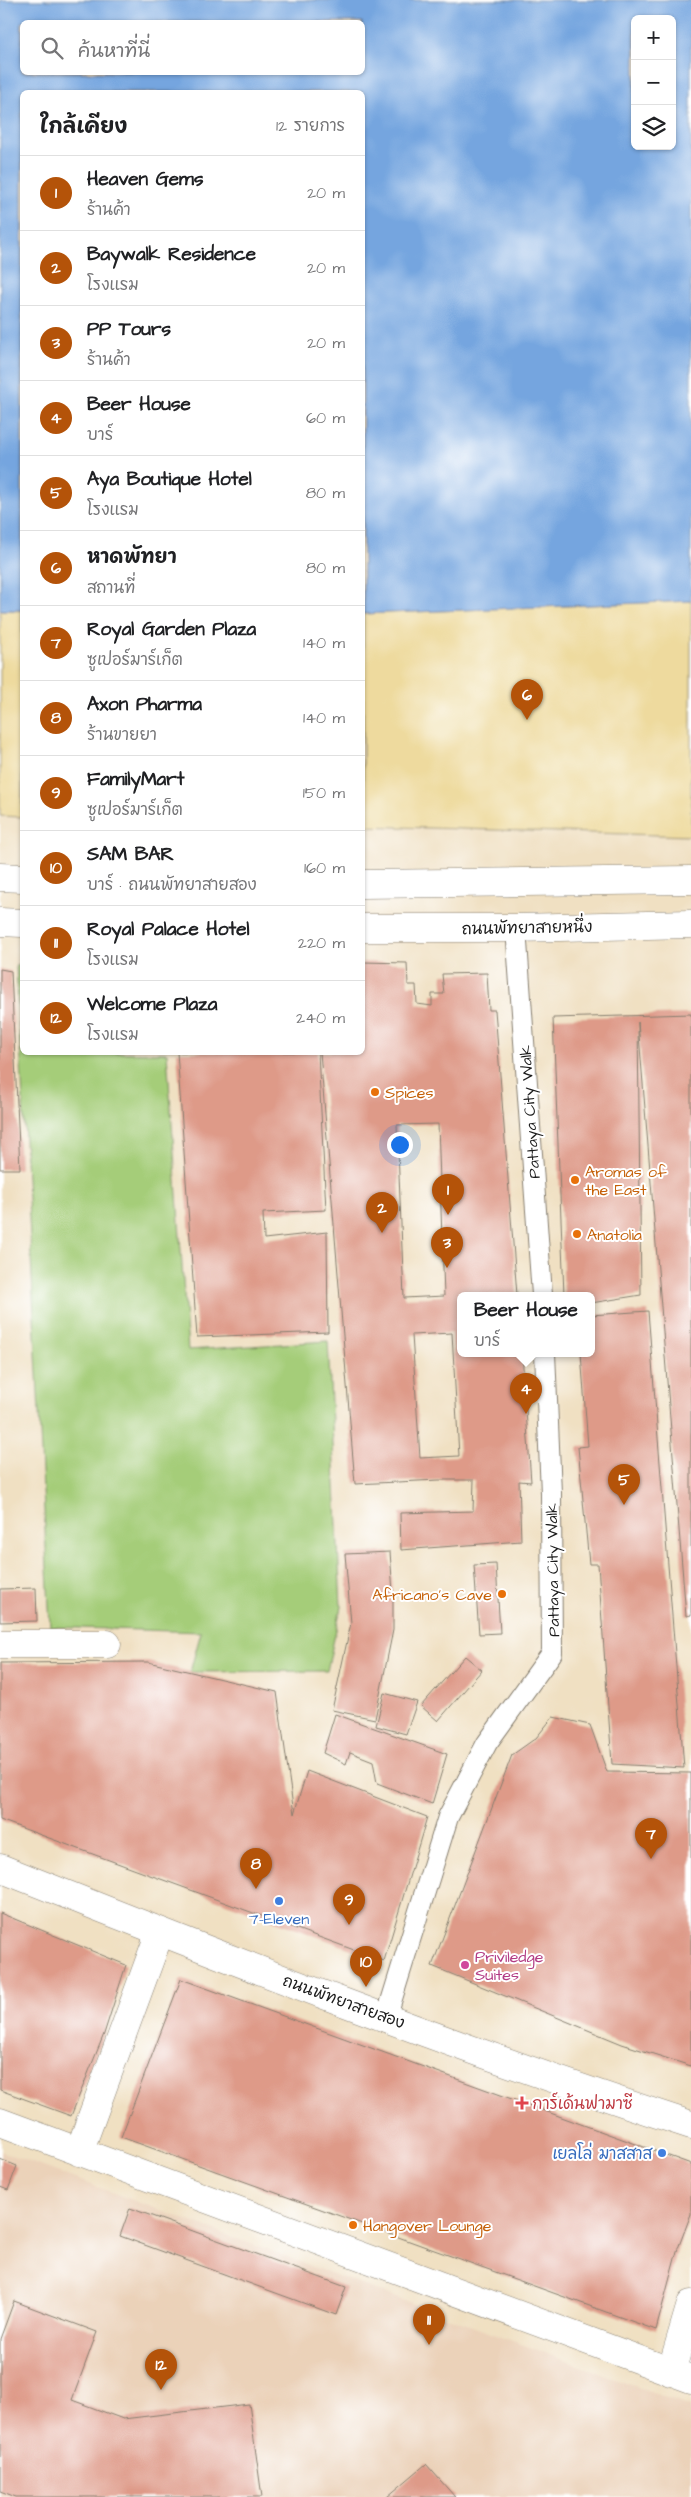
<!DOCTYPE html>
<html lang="th">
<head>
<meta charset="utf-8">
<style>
  :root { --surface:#fff; --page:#f2f2f2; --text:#202124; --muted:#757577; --line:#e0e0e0; --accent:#b45309 }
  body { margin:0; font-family:"Architects Daughter","Playpen Sans Thai",sans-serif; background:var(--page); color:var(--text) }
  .controls { position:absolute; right:15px; top:15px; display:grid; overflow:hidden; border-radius:8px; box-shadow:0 1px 4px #0004 }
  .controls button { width:45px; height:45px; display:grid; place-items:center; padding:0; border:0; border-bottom:1px solid var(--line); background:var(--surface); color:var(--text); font:25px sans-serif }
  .you { position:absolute; left:399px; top:1144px; width:18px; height:18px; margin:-12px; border:4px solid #fff; border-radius:50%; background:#1a73e8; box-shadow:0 0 0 8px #1a73e833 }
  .badge { display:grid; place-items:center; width:32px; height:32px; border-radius:50%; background:var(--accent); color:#fff; font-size:16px; font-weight:700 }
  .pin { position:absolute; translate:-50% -41px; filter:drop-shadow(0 1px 2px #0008) }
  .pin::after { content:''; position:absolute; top:26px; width:18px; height:15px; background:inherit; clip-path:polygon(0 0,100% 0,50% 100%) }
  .popup { position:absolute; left:457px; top:1292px; width:138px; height:65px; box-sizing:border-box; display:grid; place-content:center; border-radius:8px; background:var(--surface); filter:drop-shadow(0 1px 4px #0005); font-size:16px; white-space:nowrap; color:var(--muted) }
  .popup b { font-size:19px; color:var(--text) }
  .popup::after { content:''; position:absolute; left:50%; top:100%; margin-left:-10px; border:10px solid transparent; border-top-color:var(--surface) }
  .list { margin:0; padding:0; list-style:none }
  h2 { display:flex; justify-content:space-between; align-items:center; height:65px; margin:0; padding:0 20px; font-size:21px }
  h2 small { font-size:16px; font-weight:400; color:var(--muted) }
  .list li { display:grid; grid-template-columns:32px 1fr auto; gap:15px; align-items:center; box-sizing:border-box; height:75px; padding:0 20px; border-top:1px solid var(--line) }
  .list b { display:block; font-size:19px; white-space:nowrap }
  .list p { margin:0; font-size:16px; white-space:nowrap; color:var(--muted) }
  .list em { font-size:16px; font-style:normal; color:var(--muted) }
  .icon { flex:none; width:28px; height:28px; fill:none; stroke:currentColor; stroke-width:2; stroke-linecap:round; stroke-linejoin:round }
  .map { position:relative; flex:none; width:691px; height:2497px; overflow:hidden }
  .search { position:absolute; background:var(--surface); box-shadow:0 1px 4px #0004; left:20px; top:20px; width:345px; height:55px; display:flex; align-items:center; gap:12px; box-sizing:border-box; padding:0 18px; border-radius:8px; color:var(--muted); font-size:19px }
  .panel { position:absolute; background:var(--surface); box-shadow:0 1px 4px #0004; left:20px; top:90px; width:345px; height:965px; border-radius:8px }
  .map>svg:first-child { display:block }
  .built { fill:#ebd2b9 }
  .green { fill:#a5cd79; stroke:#60744a }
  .sand { fill:#eeda9e; stroke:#857b5d }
  .water { fill:#74a5df; stroke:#48607e; fill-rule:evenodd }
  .building { fill:#de9a88; fill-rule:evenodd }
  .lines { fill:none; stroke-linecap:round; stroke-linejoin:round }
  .service-casing { stroke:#867e6f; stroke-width:22 }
  .pedestrian-casing { stroke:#867e6f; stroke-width:29 }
  .minor-casing { stroke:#867e6f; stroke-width:29 }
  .secondary-casing { stroke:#867e6f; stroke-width:29 }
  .service { stroke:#fff; stroke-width:20 }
  .pedestrian { stroke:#fff; stroke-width:28 }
  .minor { stroke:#fff; stroke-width:28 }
  .secondary { stroke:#fff; stroke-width:28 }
  .food-dot { fill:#e8710a; stroke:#fff; stroke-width:2 }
  .shop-dot { fill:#3f7fe0; stroke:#fff; stroke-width:2 }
  .hotel-dot { fill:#d1479c; stroke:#fff; stroke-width:2 }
  .health-dot { fill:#e0444e; stroke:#fff; stroke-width:2 }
  .labels { text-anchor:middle; stroke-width:4; stroke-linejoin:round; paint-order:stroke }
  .street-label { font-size:16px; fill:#1c1c1c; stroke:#fff }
  .food-label { font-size:16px; fill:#c56008; stroke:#fff; text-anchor:start }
  .shop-label { font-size:16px; fill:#366cbe; stroke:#fff }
  .hotel-label { font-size:16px; fill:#b23c85; stroke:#fff; text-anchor:start }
  .health-label { font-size:16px; fill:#be3a42; stroke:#fff; text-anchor:start }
</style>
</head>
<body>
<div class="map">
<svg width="691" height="2497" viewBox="0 0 691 2497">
  <rect width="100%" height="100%" fill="#fff"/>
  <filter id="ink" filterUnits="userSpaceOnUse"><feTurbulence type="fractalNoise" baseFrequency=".02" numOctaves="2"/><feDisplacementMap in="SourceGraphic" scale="10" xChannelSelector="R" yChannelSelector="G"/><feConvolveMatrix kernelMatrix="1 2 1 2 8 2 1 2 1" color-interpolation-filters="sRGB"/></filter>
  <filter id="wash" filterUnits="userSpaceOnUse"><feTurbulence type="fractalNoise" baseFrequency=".0096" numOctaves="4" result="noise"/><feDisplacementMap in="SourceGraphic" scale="20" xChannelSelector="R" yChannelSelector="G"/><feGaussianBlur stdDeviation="1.12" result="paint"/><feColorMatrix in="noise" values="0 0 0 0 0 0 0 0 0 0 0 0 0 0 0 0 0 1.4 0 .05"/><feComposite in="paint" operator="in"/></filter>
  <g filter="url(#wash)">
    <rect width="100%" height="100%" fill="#f0e0c2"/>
    <!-- built -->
    <path class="built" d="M0,2151L691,2407V2497H0Z"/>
    <!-- green -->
    <path class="green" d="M16,965H22V1052L167,1053L188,1350L328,1341L341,1607L327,1671L190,1672L201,1632L50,1627Z"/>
    <!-- sand -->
    <path class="sand" d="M691,601V836L363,826V614Z
      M0,610L22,611V817L0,816Z"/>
    <!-- water -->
    <path class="water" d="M0,0H691V601L363,614L362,92H22V610H0ZM635,19H672V146H635ZM22,22H362V72H22Z"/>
    <g id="blocks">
      <!-- building -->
      <path class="building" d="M362,962L407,963L408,985H416L417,1004L432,1006V994H444L442,974L487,973L489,1010H495L517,1295H461V1353H522L531,1482L519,1481L521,1541L401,1550L400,1513L473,1511L474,1480H439L355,1484L320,1052H362ZM438,1124L444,1296L404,1298L397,1125ZM452,1333L459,1456L420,1458L412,1335Z
        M0,969L11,971L20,1169H0Z
        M691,1014V1615L686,1616L638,1022L641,1295L591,1303V1295H564L553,1018Z
        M177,1052H318L326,1210L263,1213L264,1239L327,1232L328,1332L197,1337Z
        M648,1311L684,1768L612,1764L598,1564H589L578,1447L588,1446L581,1353H591V1315Z
        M390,1552L393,1592V1630L375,1719L332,1710L351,1623L345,1554Z
        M496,1564L500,1633L479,1634L474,1565Z
        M36,1588L37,1621L0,1622V1589Z
        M465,1656L482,1670L438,1721L421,1706Z
        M148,1662L277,1692L294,1814L307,1771L427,1817L384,1961L0,1820V1663Z
        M384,1693L417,1702L406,1734L376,1726Z
        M335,1714L447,1754L432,1804L377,1783L373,1761L350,1752L346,1764L323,1753Z
        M553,1717L590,1725L607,1772L691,1773V2066L622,2044L432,1966L512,1755L536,1738Z
        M0,1913L126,1965L104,2034L71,2116L0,2090Z
        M181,1979L691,2164V2214L677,2251L656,2330L121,2137Z
        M0,2159L17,2166L8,2190L0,2187Z
        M130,2208L346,2287L336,2315L120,2236Z
        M14,2301L97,2332L72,2400L123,2419L249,2404L262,2497H16L0,2491V2339Z
        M426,2464L455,2497H387Z"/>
    </g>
  </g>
  <g filter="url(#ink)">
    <use href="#blocks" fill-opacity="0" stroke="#867e6f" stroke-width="1"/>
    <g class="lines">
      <defs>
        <path id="service" d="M516,928L542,1295
          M386,2018L448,1817L487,1743L552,1653L551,1493L545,1353"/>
        <path id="pedestrian" d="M0,877L22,878
          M362,884L691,880"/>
        <path id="minor" d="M0,1644H107
          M0,2122L691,2379
          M79,2152L160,1932
          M671,2372L691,2304"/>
        <path id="secondary" d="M0,922L22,923
          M362,928H516L691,924
          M0,1868C228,1959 457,2049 691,2125"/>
      </defs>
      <!-- service casing -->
      <use href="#service" class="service-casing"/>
      <!-- pedestrian casing -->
      <use href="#pedestrian" class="pedestrian-casing"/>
      <!-- minor casing -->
      <use href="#minor" class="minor-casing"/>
      <!-- secondary casing -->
      <use href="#secondary" class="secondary-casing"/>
      <!-- service -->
      <use href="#service" class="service"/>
      <!-- pedestrian -->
      <use href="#pedestrian" class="pedestrian"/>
      <!-- minor -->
      <use href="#minor" class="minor"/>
      <!-- secondary -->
      <use href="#secondary" class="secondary"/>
    </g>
  </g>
  <!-- markers -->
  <g class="food-dot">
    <circle cx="375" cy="1092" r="5"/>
    <circle cx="575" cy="1180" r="5"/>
    <circle cx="577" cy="1234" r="5"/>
    <circle cx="502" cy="1594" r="5"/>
    <circle cx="353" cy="2225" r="5"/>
  </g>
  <g class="shop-dot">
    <circle cx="279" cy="1901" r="5"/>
    <circle cx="662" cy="2153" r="5"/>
  </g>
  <circle class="hotel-dot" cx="465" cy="1965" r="5"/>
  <path class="health-dot" d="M519.5 2095.5h5v5h5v5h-5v5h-5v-5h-5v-5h5z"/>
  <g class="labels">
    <!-- street labels -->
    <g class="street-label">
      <text transform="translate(527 927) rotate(-1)" y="6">ถนนพัทยาสายหนึ่ง</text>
      <text transform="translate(529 1112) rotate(-94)" y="6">Pattaya City Walk</text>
      <text transform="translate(552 1570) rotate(-91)" y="6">Pattaya City Walk</text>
      <text transform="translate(344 2001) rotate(20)" y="6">ถนนพัทยาสายสอง</text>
    </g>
    <!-- food labels -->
    <g class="food-label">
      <text x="385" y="1098">Spices</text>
      <text x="585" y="1177">Aromas of<tspan x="585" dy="18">the East</tspan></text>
      <text x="587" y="1240">Anatolia</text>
      <text x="492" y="1600" text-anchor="end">Africano's Cave</text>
      <text x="363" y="2231">Hangover Lounge</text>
    </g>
    <!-- shop labels -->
    <g class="shop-label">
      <text x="279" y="1924">7-Eleven</text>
      <text x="652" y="2159" text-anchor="end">เยลโล่ มาสสาส</text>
    </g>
    <!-- hotel labels -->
    <g class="hotel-label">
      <text x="475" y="1962">Priviledge<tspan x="475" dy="18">Suites</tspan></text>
    </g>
    <!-- health labels -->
    <g class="health-label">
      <text x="532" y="2109">การ์เด้นฟามาซี</text>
    </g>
  </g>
</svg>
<div class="controls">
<button>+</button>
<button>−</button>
<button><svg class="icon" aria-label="layers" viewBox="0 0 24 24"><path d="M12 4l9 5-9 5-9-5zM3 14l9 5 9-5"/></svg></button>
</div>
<div class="you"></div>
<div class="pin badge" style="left:448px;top:1215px">1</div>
<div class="pin badge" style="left:382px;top:1233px">2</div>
<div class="pin badge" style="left:447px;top:1268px">3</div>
<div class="pin badge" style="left:526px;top:1414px">4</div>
<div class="popup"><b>Beer House</b>บาร์</div>
<div class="pin badge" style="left:624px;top:1505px">5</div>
<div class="pin badge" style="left:527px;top:720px">6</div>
<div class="pin badge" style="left:651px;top:1859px">7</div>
<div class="pin badge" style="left:256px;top:1889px">8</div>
<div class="pin badge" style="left:349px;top:1925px">9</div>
<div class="pin badge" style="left:366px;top:1987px">10</div>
<div class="pin badge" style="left:429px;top:2345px">11</div>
<div class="pin badge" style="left:161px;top:2390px">12</div>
<div class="search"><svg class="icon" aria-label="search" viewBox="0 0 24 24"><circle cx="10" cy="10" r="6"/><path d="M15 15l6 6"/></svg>ค้นหาที่นี่</div>
<section class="panel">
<h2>ใกล้เคียง<small>12 รายการ</small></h2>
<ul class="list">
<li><span class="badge">1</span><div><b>Heaven Gems</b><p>ร้านค้า</p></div><em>20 m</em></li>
<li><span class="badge">2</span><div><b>Baywalk Residence</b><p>โรงแรม</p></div><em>20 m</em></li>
<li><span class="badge">3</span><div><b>PP Tours</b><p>ร้านค้า</p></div><em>20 m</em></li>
<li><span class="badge">4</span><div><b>Beer House</b><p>บาร์</p></div><em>60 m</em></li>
<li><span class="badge">5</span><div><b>Aya Boutique Hotel</b><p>โรงแรม</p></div><em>80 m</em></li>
<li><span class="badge">6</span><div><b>หาดพัทยา</b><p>สถานที่</p></div><em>80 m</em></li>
<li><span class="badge">7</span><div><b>Royal Garden Plaza</b><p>ซูเปอร์มาร์เก็ต</p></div><em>140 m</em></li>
<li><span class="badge">8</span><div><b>Axon Pharma</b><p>ร้านขายยา</p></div><em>140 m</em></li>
<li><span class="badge">9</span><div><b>FamilyMart</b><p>ซูเปอร์มาร์เก็ต</p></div><em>150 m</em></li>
<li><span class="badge">10</span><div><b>SAM BAR</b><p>บาร์ · ถนนพัทยาสายสอง</p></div><em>160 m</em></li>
<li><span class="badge">11</span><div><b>Royal Palace Hotel</b><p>โรงแรม</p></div><em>220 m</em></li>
<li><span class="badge">12</span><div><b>Welcome Plaza</b><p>โรงแรม</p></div><em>240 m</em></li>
</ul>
</section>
</div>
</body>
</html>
